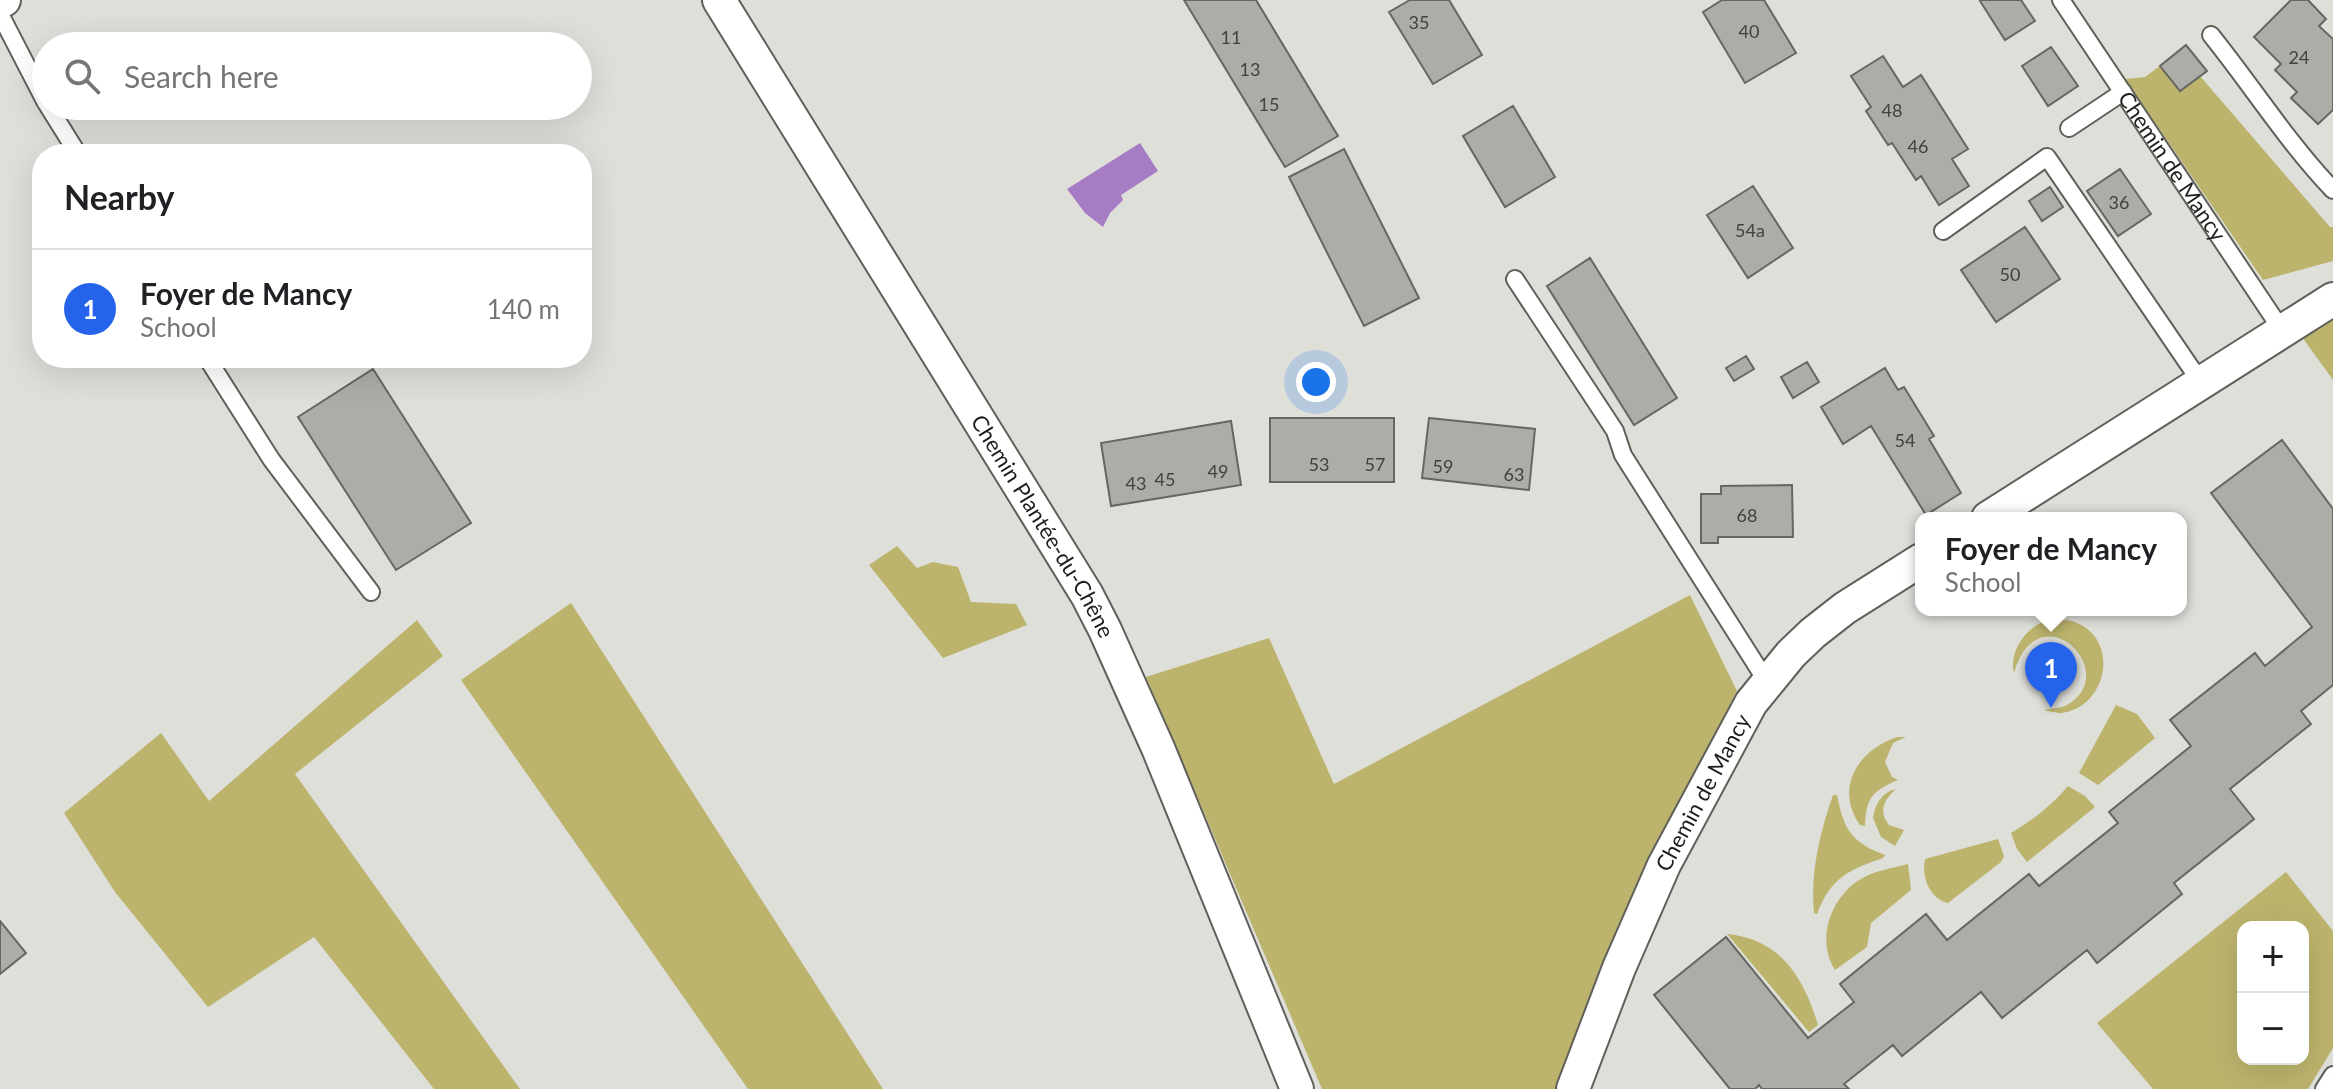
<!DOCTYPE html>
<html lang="en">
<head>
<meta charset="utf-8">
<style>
  :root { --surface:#fff; --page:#f6f6f6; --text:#202124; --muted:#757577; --line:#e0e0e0; --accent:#2563eb }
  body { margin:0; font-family:Lato,sans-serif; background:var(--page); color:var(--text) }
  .controls { position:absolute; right:24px; bottom:24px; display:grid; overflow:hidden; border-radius:16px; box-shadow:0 8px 32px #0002 }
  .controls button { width:72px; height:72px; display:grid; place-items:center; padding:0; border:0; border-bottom:2px solid var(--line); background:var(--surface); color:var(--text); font:40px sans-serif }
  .you { position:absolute; left:1316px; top:382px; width:28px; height:28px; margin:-20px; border:6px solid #fff; border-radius:50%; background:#1a73e8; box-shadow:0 0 0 12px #1a73e833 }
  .badge { display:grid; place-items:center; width:52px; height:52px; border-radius:50%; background:var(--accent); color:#fff; font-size:26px; font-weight:700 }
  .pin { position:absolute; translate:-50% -66px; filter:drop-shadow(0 2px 4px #0008) }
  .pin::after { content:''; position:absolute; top:42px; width:28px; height:24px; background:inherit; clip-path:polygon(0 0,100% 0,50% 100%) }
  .popup { position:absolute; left:1915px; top:512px; width:272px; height:104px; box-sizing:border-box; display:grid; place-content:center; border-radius:16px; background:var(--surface); filter:drop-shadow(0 2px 6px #0005); font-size:26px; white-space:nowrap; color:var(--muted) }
  .popup b { font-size:30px; color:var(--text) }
  .popup::after { content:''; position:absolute; left:50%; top:100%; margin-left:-16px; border:16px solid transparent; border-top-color:var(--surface) }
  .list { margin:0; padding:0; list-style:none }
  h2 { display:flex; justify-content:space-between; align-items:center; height:104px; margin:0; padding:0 32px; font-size:34px }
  h2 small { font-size:26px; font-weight:400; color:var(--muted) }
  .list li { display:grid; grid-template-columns:52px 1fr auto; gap:24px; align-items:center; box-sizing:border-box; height:120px; padding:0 32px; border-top:2px solid var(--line) }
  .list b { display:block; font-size:30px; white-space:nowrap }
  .list p { margin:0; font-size:26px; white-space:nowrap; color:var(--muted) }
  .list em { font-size:26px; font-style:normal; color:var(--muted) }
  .icon { flex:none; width:44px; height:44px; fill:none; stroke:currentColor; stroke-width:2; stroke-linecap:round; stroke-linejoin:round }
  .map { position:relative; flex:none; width:2333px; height:1089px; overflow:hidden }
  .search { position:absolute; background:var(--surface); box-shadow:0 8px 32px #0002; left:32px; top:32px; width:560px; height:88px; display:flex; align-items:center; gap:20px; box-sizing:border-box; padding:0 28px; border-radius:44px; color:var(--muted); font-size:30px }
  .panel { position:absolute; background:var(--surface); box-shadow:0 8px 32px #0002; left:32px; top:144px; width:560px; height:224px; border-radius:32px }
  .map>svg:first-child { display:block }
  .green { fill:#bcb46d; fill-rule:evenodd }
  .water { fill:#a67dc5 }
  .building { fill:#adada8; stroke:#666662; stroke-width:2 }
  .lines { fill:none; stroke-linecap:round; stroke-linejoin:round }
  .service-casing { stroke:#60605b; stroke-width:20 }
  .minor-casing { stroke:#60605b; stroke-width:36 }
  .service { stroke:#fff; stroke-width:16 }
  .minor { stroke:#fff; stroke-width:32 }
  .labels { text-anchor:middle; stroke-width:8; stroke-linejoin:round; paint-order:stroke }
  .number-label { font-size:18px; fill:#41413f }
  .street-label { font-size:22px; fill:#1d1d1c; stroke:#dfdfda }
</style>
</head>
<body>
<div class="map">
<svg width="2333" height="1089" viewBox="0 0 2333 1089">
  <rect width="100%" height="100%" fill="#dfdfda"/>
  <!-- green -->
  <path class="green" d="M2160,66L2180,91L2200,76L2330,227H2333V261L2263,280L2125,79L2145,77Z
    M2333,317V380L2302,337Z
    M897,546L917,568L933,562L958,567L971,602L1016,604L1027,625L943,658L869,565Z
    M1690,595L1737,691L1666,832L1559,1089H1322L1146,677L1269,638L1334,784Z
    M571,603L883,1089H748L461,680Z
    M2058,619C2064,620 2071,620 2077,623C2120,641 2107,707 2062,713C2057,713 2049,711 2044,710C2050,708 2060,709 2067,705C2124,672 2038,589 2014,673C2009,655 2022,633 2039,624C2044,621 2052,620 2058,619Z
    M417,620L443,656L295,774L520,1089H434L314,937L208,1007L115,892L64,813L161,733L209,801Z
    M2116,705L2137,714L2155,738L2098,785L2079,773Z
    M1897,737H1906L1893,743L1885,762L1892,777L1898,780C1872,791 1866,798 1865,826L1860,825C1834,788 1858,750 1897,737Z
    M2068,786L2085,796L2095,807L2027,862L2017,849L2011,833C2033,820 2051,806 2068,786Z
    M1896,789C1884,800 1878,811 1889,825L1904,830L1895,846L1881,837L1873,818C1875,804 1882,792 1896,789Z
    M1833,795H1837C1844,830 1851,842 1885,855L1883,858C1849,870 1831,877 1817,914L1814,913C1810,872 1820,833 1833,795Z
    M1998,839L2004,856L2001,862L1948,903C1930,899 1921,877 1925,859Z
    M1908,864L1911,890L1871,923L1867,947L1835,970C1816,940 1830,899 1859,880C1873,871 1892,868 1908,864Z
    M2286,872L2333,931V1048L2308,1089H2153L2097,1023ZM2243,927H2303V1059H2243Z
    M1727,934C1781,939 1804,978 1818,1025L1809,1032Z"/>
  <!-- water -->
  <path class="water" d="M1140,143L1158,171L1121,195L1123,200L1110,213L1103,227L1085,213L1067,189Z"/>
  <!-- building -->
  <path class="building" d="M1184,0H1256L1338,136L1285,167Z
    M1410,0H1449L1482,55L1433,84L1389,12Z
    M1722,0H1764L1796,53L1745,83L1703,12Z
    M1982,0H2021L2035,21L2005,40L1980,1Z
    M2291,0H2308L2326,19L2319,26L2333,39V110L2318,124L2291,98L2297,92L2275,70L2281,64L2254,37Z
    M2186,45L2207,71L2180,91L2160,66Z
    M2051,47L2078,86L2048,106L2022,66Z
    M1883,56L1903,87L1921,75L1968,149L1952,159L1969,186L1939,205L1921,176L1916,180L1892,143L1888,145L1866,111L1871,107L1851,76Z
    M1513,106L1555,177L1505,207L1463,136Z
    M1344,149L1419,298L1364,326L1289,177Z
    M2120,169L2151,214L2118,236L2087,191Z
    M1753,186L1793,248L1748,278L1707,215Z
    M2050,187L2063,207L2042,221L2029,201Z
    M2025,227L2060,279L1996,322L1961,270Z
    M1590,258L1677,398L1634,425L1547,286Z
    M1746,356L1754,369L1734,381L1726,368Z
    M1807,362L1819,382L1793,398L1781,377Z
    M1885,368L1898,390L1904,387L1934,436L1929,439L1961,493L1926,515L1871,426L1843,444L1821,407Z
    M373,369L471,523L396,570L298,417Z
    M1270,418H1394V482H1270Z
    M1429,418L1535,429L1529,490L1422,478Z
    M1231,421L1241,485L1111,506L1101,443Z
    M2282,440L2333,509V685L2301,711L2311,724L2230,789L2254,819L2174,883L2182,894L2097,963L2087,950L2002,1018L1981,992L1902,1056L1893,1045L1844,1084L1849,1089H1762L1759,1085L1755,1089H1730L1654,995L1726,937L1808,1038L1854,1002L1840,984L1926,914L1947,940L2029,874L2039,886L2118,823L2109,812L2191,746L2170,720L2255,653L2265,666L2312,627L2211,493Z
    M1792,485L1793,537H1718V543H1701V494H1721V486Z
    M0,921L26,953L0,974Z"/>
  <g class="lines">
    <defs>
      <g id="service">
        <path id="s1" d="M2061,0L2283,332"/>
        <path d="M0,14L46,103"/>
        <path d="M2211,35C2252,86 2288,143 2333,190"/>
        <path d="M48,106L78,154"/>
        <path d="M2069,128L2123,92"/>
        <path d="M1943,231L2047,157L2202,384"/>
        <path d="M1515,279L1615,431L1623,455L1767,682"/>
        <path d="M207,358L271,459L371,592"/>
        <path d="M2324,1089L2333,1075"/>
      </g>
      <g id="minor">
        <path id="s2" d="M719,0L1087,595L1105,630L1158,748L1297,1089"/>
        <path d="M0,1L4,0"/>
        <path d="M1988,518L2333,299"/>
        <path id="s3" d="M1573,1089L1619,968L1664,865L1751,703L1791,654L1813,633L1845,608L1921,560"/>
      </g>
    </defs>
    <!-- service casing -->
    <use href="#service" class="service-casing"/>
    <!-- minor casing -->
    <use href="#minor" class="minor-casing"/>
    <!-- service -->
    <use href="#service" class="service"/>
    <!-- minor -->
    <use href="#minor" class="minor"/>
  </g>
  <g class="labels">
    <!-- number labels -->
    <g class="number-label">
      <text x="1419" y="29">35</text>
      <text x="1749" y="38">40</text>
      <text x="1231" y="44">11</text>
      <text x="2299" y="64">24</text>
      <text x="1250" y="76">13</text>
      <text x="1269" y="111">15</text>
      <text x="1892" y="117">48</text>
      <text x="1918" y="153">46</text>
      <text x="2119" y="209">36</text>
      <text x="1750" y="237">54a</text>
      <text x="2010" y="281">50</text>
      <text x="1905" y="447">54</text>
      <text x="1319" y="471">53</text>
      <text x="1375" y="471">57</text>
      <text x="1443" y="473">59</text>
      <text x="1218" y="478">49</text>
      <text x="1514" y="481">63</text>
      <text x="1165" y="486">45</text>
      <text x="1136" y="490">43</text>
      <text x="1747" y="522">68</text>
    </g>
    <!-- street labels -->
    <g class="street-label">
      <text dy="8" stroke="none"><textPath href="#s1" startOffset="200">Chemin de Mancy</textPath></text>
      <text dy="8" stroke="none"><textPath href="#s2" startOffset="618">Chemin Plantée-du-Chêne</textPath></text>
      <text dy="8" stroke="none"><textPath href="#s3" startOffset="324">Chemin de Mancy</textPath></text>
    </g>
  </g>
</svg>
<div class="controls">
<button>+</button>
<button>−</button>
</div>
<div class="you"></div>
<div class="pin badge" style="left:2051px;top:708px">1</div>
<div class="popup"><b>Foyer de Mancy</b>School</div>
<div class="search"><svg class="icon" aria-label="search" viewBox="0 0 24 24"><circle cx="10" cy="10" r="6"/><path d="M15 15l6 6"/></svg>Search here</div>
<section class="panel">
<h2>Nearby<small></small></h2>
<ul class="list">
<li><span class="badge">1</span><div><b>Foyer de Mancy</b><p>School</p></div><em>140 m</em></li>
</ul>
</section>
</div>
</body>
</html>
